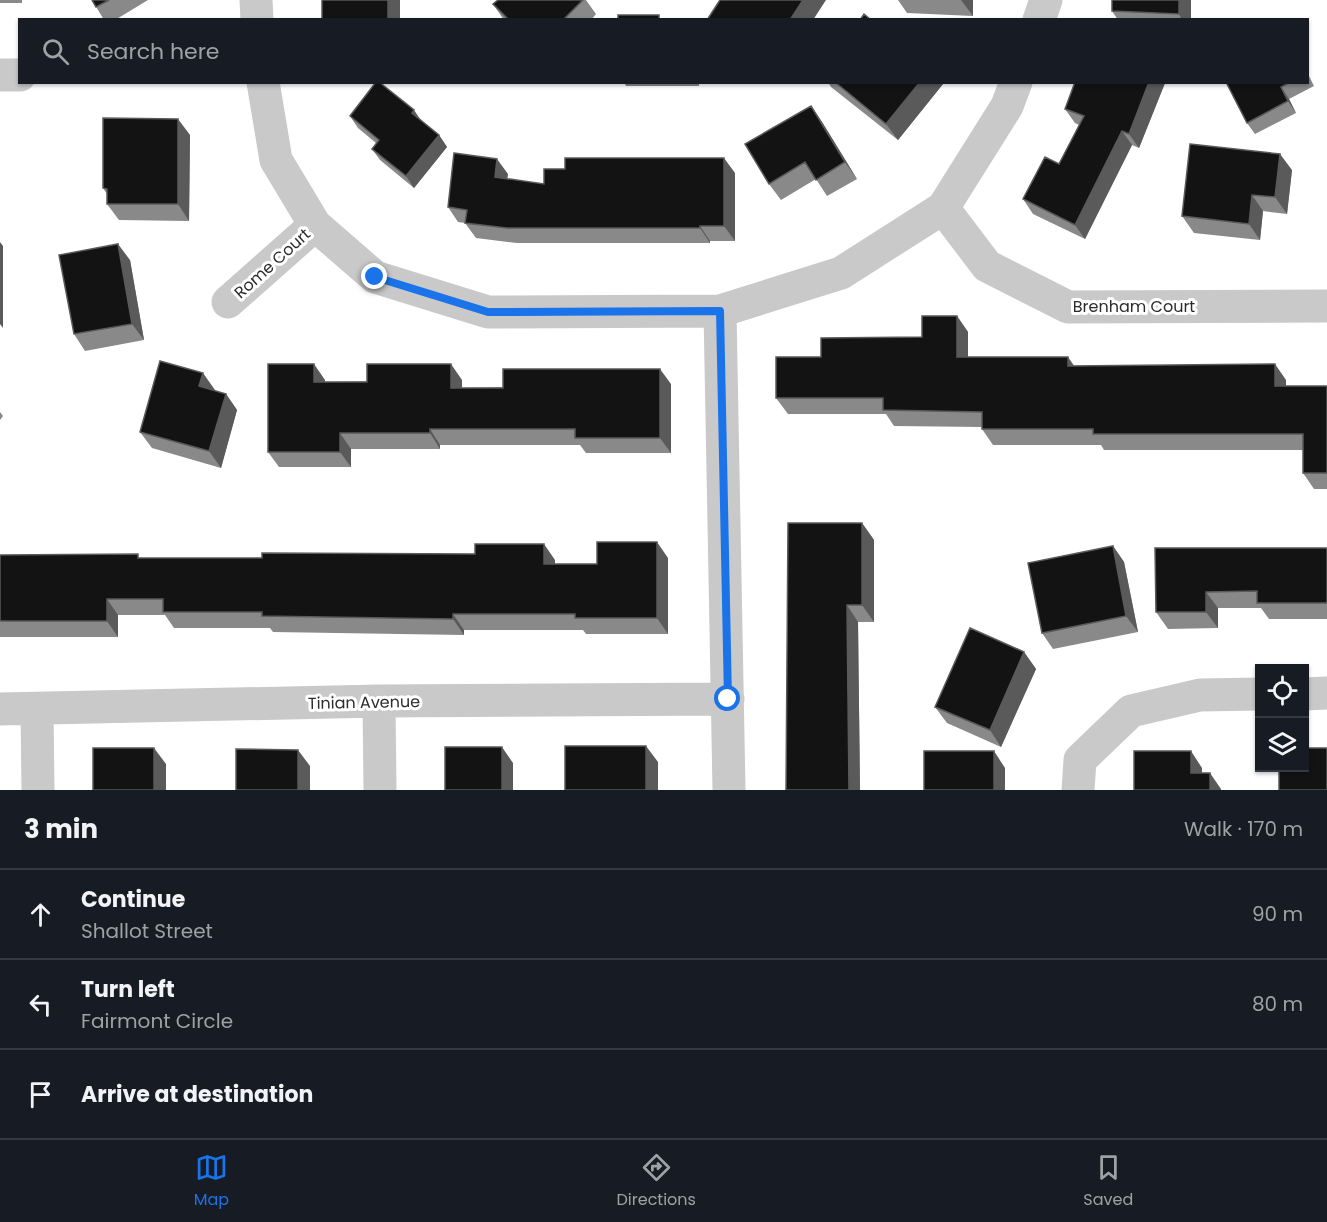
<!DOCTYPE html>
<html lang="en">
<head>
<meta charset="utf-8">
<style>
  :root { --surface:#171b24; --page:#242831; --text:#f1f3f6; --muted:#9ea1a6; --line:#363941; --accent:#1a73e8 }
  body { margin:0; font-family:Poppins,sans-serif; background:var(--page); color:var(--text) }
  .controls { position:absolute; right:18px; bottom:18px; display:grid; overflow:hidden; border-radius:0px; box-shadow:0 2px 4px #0004 }
  .controls button { width:54px; height:54px; display:grid; place-items:center; padding:0; border:0; border-bottom:2px solid var(--line); background:var(--surface); color:var(--text); font:30px sans-serif }
  .stop { position:absolute; width:18px; height:18px; margin:-14px; border:4px solid #1a73e8; border-radius:50%; background:#fff }
  .stop.end { background:#1a73e8; border-color:#fff; box-shadow:0 2px 6px #0008 }
  .list { margin:0; padding:0; list-style:none }
  h2 { display:flex; justify-content:space-between; align-items:center; height:78px; margin:0; padding:0 24px; font-size:26px }
  h2 small { font-size:20px; font-weight:400; color:var(--muted) }
  .list li { display:grid; grid-template-columns:39px 1fr auto; gap:18px; align-items:center; box-sizing:border-box; height:90px; padding:0 24px; border-top:2px solid var(--line) }
  .list b { display:block; font-size:22px; white-space:nowrap }
  .list p { margin:0; font-size:20px; white-space:nowrap; color:var(--muted) }
  .list em { font-size:20px; font-style:normal; color:var(--muted) }
  .icon { flex:none; width:33px; height:33px; fill:none; stroke:currentColor; stroke-width:2; stroke-linecap:round; stroke-linejoin:round }
  .map { position:relative; flex:none; width:1327px; height:790px; overflow:hidden }
  .search { position:absolute; background:var(--surface); box-shadow:0 2px 4px #0004; left:18px; right:18px; top:18px; height:66px; display:flex; align-items:center; gap:15px; box-sizing:border-box; padding:0 21px; border-radius:0px; color:var(--muted); font-size:22px }
  .sheet { height:348px; background:var(--surface) }
  nav { display:flex; justify-content:space-around; align-items:center; box-sizing:border-box; height:84px; border-top:2px solid var(--line); background:var(--surface); font-size:16px; color:var(--muted) }
  nav a { display:grid; justify-items:center; gap:3px }
  nav .on { color:var(--accent) }
  .map>svg:first-child { display:block }
  .lines { fill:none; stroke-linecap:round; stroke-linejoin:round }
  .street { stroke:#c9c9c9; stroke-width:33 }
  .wall { fill:#898989 }
  .shaded-wall { fill:#5a5a5a }
  .building { fill:#131313; stroke:#5a5a5a; stroke-width:1.5 }
  .route { stroke:#1a73e8; stroke-width:8 }
  .labels { text-anchor:middle; stroke-width:6; stroke-linejoin:round; paint-order:stroke }
  .street-label { font-size:16px; fill:#2c2c2c; stroke:#fff }
</style>
</head>
<body>
<div class="map">
<svg width="1327" height="790" viewBox="0 0 1327 790">
  <rect width="100%" height="100%" fill="#fff"/>
  <g class="lines">
    <!-- street -->
    <path class="street" d="M256,0L257,20
      M1039,20L1046,0
      M0,75H20
      M263,82L276,160L315,225L375,277L488,312L720,311L841,273L943,208L1007,106L1016,82
      M943,208L987,266L1068,307L1327,306
      M228,302L315,225
      M720,311L729,790
      M1304,694L1327,693
      M379,701L380,790
      M0,709L379,701L728,699
      M37,709L38,790
      M1078,790L1080,760L1131,711L1200,695L1260,694"/>
  </g>
  <!-- wall -->
  <path class="wall" d="M0,0H22V3H0Z
    M92,0H148L115,20H104Z
    M498,0H586L596,14L591,20H504L493,4Z
    M898,0H973V16L907,13Z
    M1112,0H1191V20H1118L1112,11Z
    M1308,74L1314,86L1289,99L1296,113L1255,134L1247,123L1226,82H1308Z
    M624,82H699V86H626Z
    M828,82H942L943,84L898,140L831,87Z
    M1165,83L1139,148L1132,145L1085,239L1033,214L1023,199L1059,164L1079,125L1075,123L1065,109Z
    M811,106L822,122L857,179L827,196L816,179L781,200L769,184Z
    M350,116L421,121L439,135L447,147L414,188L380,160L372,149L376,143L358,128Z
    M190,135L189,221L119,220L107,204V194L103,188Z
    M1292,170L1287,214L1263,211L1260,240L1194,233L1182,216Z
    M735,173V241H710V243H517L476,238L465,223L458,222L448,207L508,174L507,179L544,184Z
    M130,260L144,340L85,351L74,334Z
    M957,316L968,332V357L1074,366L1286,380V386H1327V489H1314L1303,473V450H1104L1101,445H993L982,429V427L894,426L886,414H788L776,398L821,357L922,337Z
    M325,380V382L462,380V388L671,384V453H586L580,445H440V449H351V467H279L268,452Z
    M215,390L214,391L226,394L237,410L221,468L152,448L140,432Z
    M0,412L3,416L0,420Z
    M862,523L874,540V622H858L860,790H786Z
    M1113,546L1124,562L1138,632L1053,649L1042,633Z
    M1155,548H1327V619H1269L1261,608H1218V628L1168,629L1156,612Z
    M0,555L141,558L555,560V564H597L668,558V634H586L583,630H464V635L273,632L270,628H174L165,615H118V637H0Z
    M1024,652L1036,669L1001,747L947,723L935,707Z"/>
  <!-- shaded-wall -->
  <path class="shaded-wall" d="M388,0H400V20H388Z
    M803,0H826L813,20H790Z
    M961,0H973V16Z
    M1179,0H1191V20H1182L1179,14Z
    M920,82H942L943,84L898,140L886,124Z
    M1149,82L1165,83L1139,148L1129,134Z
    M1281,87L1289,99L1296,113L1288,101Z
    M811,106L822,122L857,179L845,162Z
    M414,110L422,122L412,113Z
    M178,119L190,135L189,221L178,204Z
    M1122,131L1132,145L1085,239L1075,225Z
    M439,135L447,147L414,188L406,176Z
    M1280,154L1292,170L1287,214L1275,197Z
    M724,158L735,173V241L724,226Z
    M497,159L508,174L505,192L495,177Z
    M1252,195L1263,211L1260,240L1249,224Z
    M700,226L710,241V243L700,228Z
    M0,242L3,246V328L0,324Z
    M118,244L130,260L144,340L132,324Z
    M957,316L968,332V373L957,357Z
    M1068,357L1079,373L1068,366Z
    M314,364L325,380V397L314,382Z
    M451,364L462,380V403L451,388Z
    M1275,364L1286,380V402L1275,386Z
    M660,369L671,384V453L660,438Z
    M203,373L215,390L211,403L199,386Z
    M226,394L237,410L221,468L209,451Z
    M430,429L440,445V449L430,433Z
    M340,433L351,449V467L340,452Z
    M862,523L874,540V622L862,605Z
    M657,542L668,558V634L657,618Z
    M544,544L555,560V580L544,564Z
    M1113,546L1124,562L1138,632L1126,616Z
    M1206,592L1218,608V628L1206,612Z
    M107,599L118,615V637L107,621Z
    M847,605L858,622L860,790H849Z
    M453,614L464,630V635L453,619Z
    M1024,652L1036,669L1001,747L990,730Z
    M646,746L658,762V790H646Z
    M502,747L513,763V790H502Z
    M154,748L166,764V790H154Z
    M298,750L310,766V790H298Z
    M994,751L1005,768V790H994Z
    M1191,751L1202,768V789L1191,773Z
    M1210,773L1221,789V790H1210Z"/>
  <!-- building -->
  <path class="building" d="M92,0H109L96,7Z
    M322,0H388V20H322Z
    M498,0H583L563,20H509L493,4Z
    M720,0H803L790,20H707Z
    M1112,0H1179V14L1112,11Z
    M864,14L871,20H860Z
    M618,15H659V20H618Z
    M376,82H379L414,110L412,113L439,135L406,176L372,149L379,140L350,116Z
    M835,82H920L886,124Z
    M1075,82H1149L1129,134L1122,131L1075,225L1023,199L1045,157L1059,164L1084,116L1065,109Z
    M1226,82H1290L1281,87L1288,101L1247,123Z
    M811,106L845,162L816,180L805,162L769,184L745,144Z
    M103,118L178,119V204H107V189L103,188Z
    M1190,144L1280,154L1275,197L1252,195L1249,224L1182,216Z
    M454,153L497,159L495,177L544,184V169H565V158H724V226H700V228H507L465,223L467,210L448,207Z
    M118,244L132,324L74,334L59,255Z
    M922,316H957V357H1068V366L1275,364V386H1327V473H1303V434H1093V429H982V412L883,410V398H776V357H821V338L922,337Z
    M160,361L203,373L199,386L226,394L209,451L140,432Z
    M268,364H314V382H367V364H451V388H503V369H660V438H575V429H430V433H340V452H268Z
    M788,523H862V605H847L849,790H786Z
    M597,542H657V618H575V614H453V619L262,616V612H163V599H107V621H0V555L138,554V558H262V553L475,554V544H544V564H597Z
    M1113,546L1126,616L1042,633L1028,563Z
    M1155,548H1327V603H1257V591L1206,592V612H1156Z
    M970,628L1024,652L990,730L935,707Z
    M565,746H646V790H565Z
    M445,747H502V790H445Z
    M93,748H154V790H93Z
    M1305,748H1327V790H1279V768H1305Z
    M236,749L298,750V790H236Z
    M924,751H994V790H924Z
    M1134,751H1191V773H1210V790H1134Z"/>
  <g class="lines">
    <!-- route -->
    <path class="route" d="M375,277L488,312L720,311L728,699"/>
  </g>
  <g class="labels">
    <!-- street labels -->
    <g class="street-label">
      <text transform="translate(272 263) rotate(-42)" y="6">Rome Court</text>
      <text x="1134" y="312">Brenham Court</text>
      <text transform="translate(364 702) rotate(-1)" y="6">Tinian Avenue</text>
    </g>
  </g>
</svg>
<div class="controls">
<button><svg class="icon" aria-label="locate" viewBox="0 0 24 24"><circle cx="12" cy="12" r="6"/><path d="M12 2v4M12 18v4M2 12h4M18 12h4"/></svg></button>
<button><svg class="icon" aria-label="layers" viewBox="0 0 24 24"><path d="M12 4l9 5-9 5-9-5zM3 14l9 5 9-5"/></svg></button>
</div>
<div class="stop" style="left:728px;top:699px"></div>
<div class="stop end" style="left:375px;top:277px"></div>
<div class="search"><svg class="icon" aria-label="search" viewBox="0 0 24 24"><circle cx="10" cy="10" r="6"/><path d="M15 15l6 6"/></svg>Search here</div>
</div>
<section class="sheet">
<h2>3 min<small>Walk · 170 m</small></h2>
<ul class="list">
<li><svg class="icon" aria-label="ahead" viewBox="0 0 24 24"><path d="M12 20V5M6 11l6-6 6 6"/></svg><div><b>Continue</b><p>Shallot Street</p></div><em>90 m</em></li>
<li><svg class="icon" aria-label="left" viewBox="0 0 24 24"><path d="M17 20v-9H6M10 6l-5 5 5 5"/></svg><div><b>Turn left</b><p>Fairmont Circle</p></div><em>80 m</em></li>
<li><svg class="icon" aria-label="arrive" viewBox="0 0 24 24"><path d="M6 21V4h12l-3 4 3 4H6"/></svg><div><b>Arrive at destination</b></div></li>
</ul>
</section>
<nav>
<a class="on"><svg class="icon" aria-label="map" viewBox="0 0 24 24"><path d="M3 6l6-2 6 2 6-2v14l-6 2-6-2-6 2zM9 4v14M15 6v14"/></svg>Map</a>
<a><svg class="icon" aria-label="directions" viewBox="0 0 24 24"><path d="M12 3l9 9-9 9-9-9zM9 14v-3h6M13 9l2 2-2 2"/></svg>Directions</a>
<a><svg class="icon" aria-label="saved" viewBox="0 0 24 24"><path d="M7 4h10v16l-5-4-5 4z"/></svg>Saved</a>
</nav>
</body>
</html>
